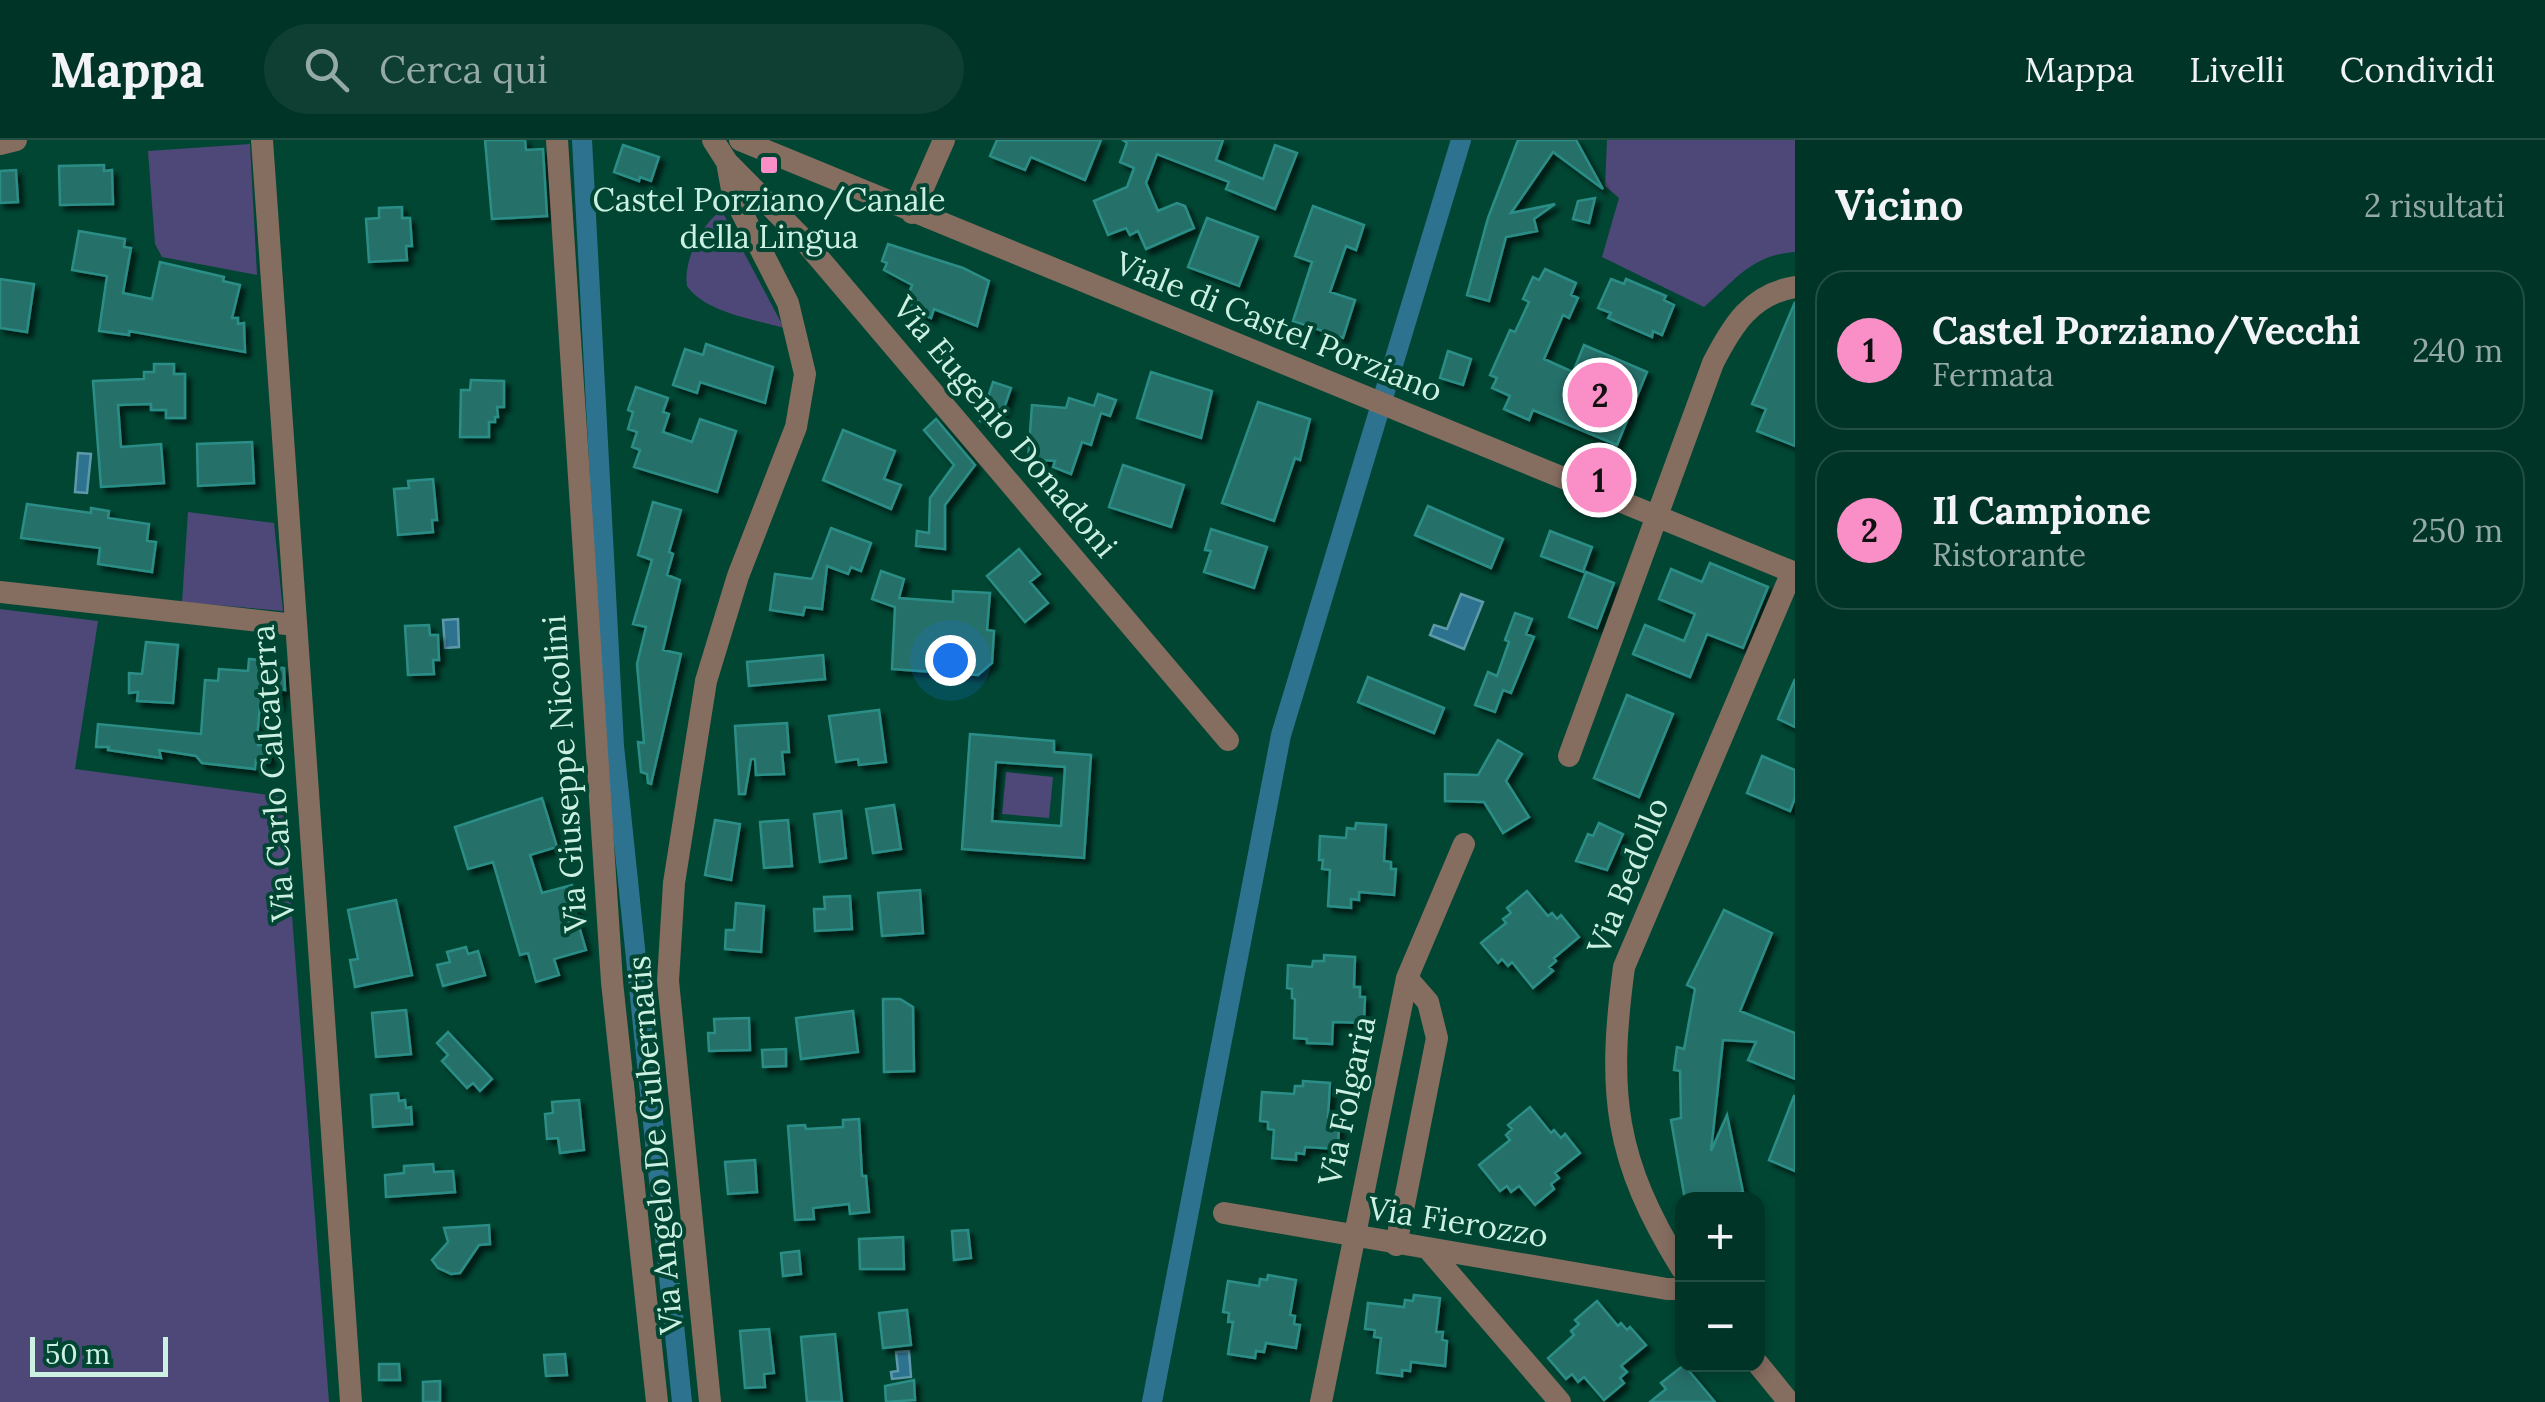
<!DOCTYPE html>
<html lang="it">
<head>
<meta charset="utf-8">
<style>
  :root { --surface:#003426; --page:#0e3f32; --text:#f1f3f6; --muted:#95aaa7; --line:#224f43; --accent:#fa8fc7 }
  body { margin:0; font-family:Lora,serif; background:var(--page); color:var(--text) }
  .controls { position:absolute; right:30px; bottom:30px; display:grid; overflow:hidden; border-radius:20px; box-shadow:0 5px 15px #0003 }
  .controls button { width:90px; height:90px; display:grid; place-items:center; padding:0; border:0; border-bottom:2px solid var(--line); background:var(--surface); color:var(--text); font:50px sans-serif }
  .scale { position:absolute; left:30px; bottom:25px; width:138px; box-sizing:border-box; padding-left:10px; border:5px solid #ccf1e2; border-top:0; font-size:28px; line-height:35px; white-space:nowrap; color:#ccf1e2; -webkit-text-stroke:8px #004633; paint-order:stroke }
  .you { position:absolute; left:950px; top:520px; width:35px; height:35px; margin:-25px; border:8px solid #fff; border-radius:50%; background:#1a73e8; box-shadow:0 0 0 15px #1a73e833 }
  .badge { display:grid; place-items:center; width:65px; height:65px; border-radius:50%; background:var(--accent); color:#111; font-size:32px; font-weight:700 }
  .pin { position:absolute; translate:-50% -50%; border:5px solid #fff; box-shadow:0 2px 10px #0006 }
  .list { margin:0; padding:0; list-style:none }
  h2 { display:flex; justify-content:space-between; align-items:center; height:130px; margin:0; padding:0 40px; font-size:42px }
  h2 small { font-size:32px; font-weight:400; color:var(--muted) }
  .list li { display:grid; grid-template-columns:65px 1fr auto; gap:30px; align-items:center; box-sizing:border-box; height:160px; margin:0 20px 20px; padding:0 20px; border:2px solid var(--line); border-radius:30px }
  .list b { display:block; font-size:38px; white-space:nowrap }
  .list p { margin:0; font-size:32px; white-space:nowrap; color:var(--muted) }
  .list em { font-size:32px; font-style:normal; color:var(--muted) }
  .icon { flex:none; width:55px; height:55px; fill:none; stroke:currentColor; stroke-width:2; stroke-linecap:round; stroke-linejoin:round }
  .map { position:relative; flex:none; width:1795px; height:1262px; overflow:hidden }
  header { display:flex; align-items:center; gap:60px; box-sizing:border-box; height:140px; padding:0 50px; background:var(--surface); border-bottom:2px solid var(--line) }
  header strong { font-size:48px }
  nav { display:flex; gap:55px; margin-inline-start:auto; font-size:35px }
  .search { width:700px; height:90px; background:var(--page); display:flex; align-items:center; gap:25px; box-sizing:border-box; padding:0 35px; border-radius:55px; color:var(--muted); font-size:38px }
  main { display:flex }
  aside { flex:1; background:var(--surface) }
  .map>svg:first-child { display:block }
  .green { fill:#4e4878 }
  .water { fill:#2d738f; stroke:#5d99a8; stroke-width:2.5 }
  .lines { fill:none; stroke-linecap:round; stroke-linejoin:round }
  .canal { stroke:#2d738f; stroke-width:20 }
  .building { fill:#27706a; stroke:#2b8e87; stroke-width:2.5; fill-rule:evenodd; filter:url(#shadow) }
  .minor { stroke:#856d60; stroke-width:22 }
  .poi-dot { fill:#fa8fc7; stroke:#004633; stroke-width:4 }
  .labels { text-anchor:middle; stroke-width:8; stroke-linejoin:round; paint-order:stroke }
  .poi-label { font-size:32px; fill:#ccf1e2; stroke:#004633 }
  .street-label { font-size:32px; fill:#ccf1e2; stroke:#004633 }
</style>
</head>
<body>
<header>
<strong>Mappa</strong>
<div class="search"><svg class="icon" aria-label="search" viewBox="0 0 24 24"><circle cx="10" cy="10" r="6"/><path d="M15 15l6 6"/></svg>Cerca qui</div>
<nav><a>Mappa</a><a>Livelli</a><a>Condividi</a></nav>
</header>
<main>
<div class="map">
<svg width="1795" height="1262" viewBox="0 0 1795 1262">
  <defs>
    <filter id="shadow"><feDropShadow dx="5" dy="5" stdDeviation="2.5" flood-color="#0009"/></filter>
  </defs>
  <rect width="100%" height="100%" fill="#004633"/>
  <!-- green -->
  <path class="green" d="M1607,0H1795V112C1751,115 1736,140 1704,167L1602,117L1619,58L1605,46Z
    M250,4L257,135L162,117L155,104L148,11Z
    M718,73L724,75L784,188C754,179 706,173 687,146C683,123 700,87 718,73Z
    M188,372L274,383L283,471L182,462Z
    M0,469L98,481L75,629L283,657L329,1262H0Z
    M1006,632L1053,637L1049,678L1002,674Z"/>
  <!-- water -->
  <path class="water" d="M78,313L91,314L87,353L75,352Z
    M1461,454L1483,462L1464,509L1430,495L1434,485L1447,489Z
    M458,479L459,507L445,508L443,480Z
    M909,1211L911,1237L892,1239L891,1232L898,1231L896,1212Z"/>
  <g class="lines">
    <!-- canal -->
    <path class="canal" d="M582,0L614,606L682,1262
      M1152,1262L1281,595L1461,0"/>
  </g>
  <!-- building -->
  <path class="building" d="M485,0H525L526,10L543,9L547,76L492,79Z
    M997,0H1101L1085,40L1031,17L1025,30L990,16Z
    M1123,0H1223L1216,20L1263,39L1275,5L1297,13L1275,69L1226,49L1229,42L1157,14L1146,43L1158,71L1177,63L1185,66L1194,88L1146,109L1138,91L1130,95L1126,88L1108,95L1094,61L1127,47L1134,28L1120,22L1127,3Z
    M1518,0H1576L1603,49L1553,12L1511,73L1555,64L1534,79L1537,91L1506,97L1489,161L1467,155L1488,78Z
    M623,5L659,17L651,41L640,37L639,41L614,32Z
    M104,25V31L112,30L113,64L60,65L59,26Z
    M16,30L18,62L0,63V31Z
    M1595,58L1589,83L1573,79L1578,61Z
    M1313,66L1364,85L1356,110L1346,106L1330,152L1355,160L1343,198L1293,181L1312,122L1295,116Z
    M402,67V78H410L412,106H406L407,120L369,122L366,79L379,78V68Z
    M1207,78L1258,97L1239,146L1188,127Z
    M79,91L125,99L124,107L131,108L123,153L152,159L160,122L224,137L223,141L240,145L232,178H238V184L244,183L245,212L129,191V195L99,191L107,136L72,130Z
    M888,104L963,128L989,141L977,186L934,169L931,178L904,167L912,145L884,130L887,123L882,121Z
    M1545,129L1576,143L1571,155L1578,158L1569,178L1563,175L1544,219L1573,232L1584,205L1647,232L1617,305L1533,270L1529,280L1504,269L1510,256L1492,248L1497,238L1490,235L1510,190L1515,192L1529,162L1523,159L1533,137L1539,140Z
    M0,139L34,144L27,192L0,188Z
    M1611,139L1624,144L1626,139L1666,156L1664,160L1674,165L1662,195L1653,191L1652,197L1608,178L1611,173L1598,168Z
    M1795,162V306L1757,291L1766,269L1752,264Z
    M706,204L773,227L765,263L700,242L697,253L673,245L685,209L703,215Z
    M1448,211L1471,219L1463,245L1440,238Z
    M154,224H174V234H185V278H166V270H151V264L118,265L121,307L161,304L164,343L101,347L93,241L144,239V232H154Z
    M1151,232L1212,251L1201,298L1137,278Z
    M471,240L504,241V267H497L498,277H495V282H489V297H460L461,250H470Z
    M993,242L1011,248L998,286L980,281Z
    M636,247L668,258L663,272L669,274L663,292L692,302L700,279L736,291L717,352L634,327L640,310L632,307L637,292L628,289L633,272L628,270Z
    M1098,254L1116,260L1110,276L1101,273L1091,305L1082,302L1071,334L1053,327L1055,321L1028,319L1032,265L1066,268L1069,258L1094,266Z
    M1258,262L1310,279L1300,320L1295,318L1274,381L1222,363Z
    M936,279L975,325L945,365V409L916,406L917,391L929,393L930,358L954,325L924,290Z
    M843,290L895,311L884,339L901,345L891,369L823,340Z
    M252,302L254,343L198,346L197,304Z
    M1123,325L1184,345L1171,387L1109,367Z
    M433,339L437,380H432L433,392L398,395L394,349L409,348L408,341Z
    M653,362L681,370L669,412L673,414L667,435L680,440L663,510L681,514L651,644L648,643L647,634L641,632L638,602L644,603L637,524L646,487L633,484L652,420L638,415Z
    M27,364L91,373V368L109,371L108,378L149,384L147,401L156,402L152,432L98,424L100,408L21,398Z
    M1428,366L1503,399L1491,428L1415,395Z
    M831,388L871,403L861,431L851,427L848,434L827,426L822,469L805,467L803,475L770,470L775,434L812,439Z
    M1211,389L1267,407L1254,448L1204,432L1211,411L1205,410Z
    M1550,391L1592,407L1583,432L1541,416Z
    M1019,409L1040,434L1030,442L1048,463L1025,482L987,436Z
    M1710,423L1768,447L1743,508L1707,494L1690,537L1633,514L1645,485L1684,501L1695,474L1659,459L1671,429L1702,442Z
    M881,431L904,439L899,458L953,462V451L990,453L987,490L994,491L992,523L978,535L892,529L895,467L872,459Z
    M1586,432L1614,443L1597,488L1569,477Z
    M1515,473L1532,479L1526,494L1534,497L1511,553L1503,550L1495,572L1475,565L1488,532L1497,536L1509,502L1505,500Z
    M429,485L430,495H438L439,520H433L434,534L408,535L405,486Z
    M146,502L178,505L173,563L137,561L138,552L129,553V533L142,534Z
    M823,515L825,539L749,546L747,522Z
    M249,519L277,521L276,527L284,528L285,550L280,549L279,566L260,565L257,599L258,605L271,606L269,622L256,620L255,629L202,623L196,616L159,610L161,618L108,610L109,607H96L98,584L201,594L205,540L218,541L219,529L248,531Z
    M1368,537L1444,568L1434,593L1358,562Z
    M1795,539V587L1778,579Z
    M1627,555L1673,574L1639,657L1594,638Z
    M879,570L886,622L859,625L858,619L836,622L829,576Z
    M787,583L789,612H782L784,634L756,635L755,619H751L745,654H739L735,586Z
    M970,594L1054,601V612L1091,615L1084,718L962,709ZM996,622L1065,627L1061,686L992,681Z
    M1498,600L1522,614L1506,641L1529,677L1503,693L1484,662L1445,661V634L1478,635Z
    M1762,616L1795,630V658L1790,671L1747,653Z
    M542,658L557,707L530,715L542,753L572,745L579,768L574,769L586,810L554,819L559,835L536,842L528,813L520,815L493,722L468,729L455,687Z
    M894,665L901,709L873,713L866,669Z
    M841,671L846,718L820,722L814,674Z
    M715,680L740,684L731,740L705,735Z
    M788,680L792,726L764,728L760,682Z
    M1356,683L1386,685L1384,721L1391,722V729H1396L1394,755L1359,752V760L1351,759V768L1328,766L1330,730L1322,729L1323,720H1319L1320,696L1346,698L1347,688L1355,689Z
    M1599,683L1623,694L1607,730L1576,721L1588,694L1593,696Z
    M920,750L923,793L882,796L878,753Z
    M1527,751L1548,776L1552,773L1557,779L1561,775L1579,797L1554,818L1556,821L1549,827L1553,831L1533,848L1512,822L1508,826L1502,819L1498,823L1481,803L1506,783L1503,779L1511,773L1507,768Z
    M850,756L852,789L815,791L814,769H825L824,757Z
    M396,760L412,835L355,847L350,820L358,819L348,770Z
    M736,763L764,766L761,812L725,809L726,790H734Z
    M1724,770L1772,793L1740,871L1795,893V939L1748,920L1756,902L1723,900L1711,1011L1727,975L1743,1052L1713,1060H1685L1671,980L1681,978L1680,931L1674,930L1677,907L1684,909L1695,849L1687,845Z
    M466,807L468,814L478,811L485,835L443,846L437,825L450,822L447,812Z
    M1324,815L1355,817L1354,847H1360V857H1365L1364,883L1333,882L1332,904L1307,903V899L1294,898L1295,859L1292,858V849L1287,848L1288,825L1312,827L1313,821H1324Z
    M883,859H900L913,867L914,931L884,932Z
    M406,870L411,914L376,917L372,873Z
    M853,871L858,912L801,919L796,878Z
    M749,878L750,910L709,911L708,893H715L714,879Z
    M448,892L492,939L480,951L473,943L467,948L442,921L448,915L437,903Z
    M786,909V926L763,927L762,910Z
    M1303,941L1330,943L1328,977H1333V986H1339L1338,1009L1305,1007L1304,1014L1296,1013V1020L1272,1018L1274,990L1268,989V982L1260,981L1262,952L1294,954L1295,946H1303Z
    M398,953L399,961L405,960L406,968L411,967L412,984L373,987L371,955Z
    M1794,956H1795V1031L1769,1020Z
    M579,960L584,1010L560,1013L558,998L547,999L545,974L553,973L552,962Z
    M1530,967L1551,993L1554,990L1561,998L1565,994L1580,1013L1555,1033L1559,1038L1551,1044L1554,1049L1535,1065L1519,1046L1511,1052L1507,1046L1500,1051L1479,1025L1510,1000L1506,995L1512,989L1508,985Z
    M859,979L862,1036H866L869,1072L850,1074L849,1064L813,1068L814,1079L795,1080L788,986L805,985L806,989L843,987V980Z
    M755,1020L757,1052L728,1054L725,1022Z
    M433,1024L434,1032L453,1031L455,1052L386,1057L385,1035L404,1033V1026Z
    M489,1085L490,1104L479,1105L460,1133L451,1134L438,1128L432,1120L448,1102L444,1088Z
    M968,1090L971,1118L954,1120L952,1091Z
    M903,1097L904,1129H860L859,1099Z
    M799,1111L801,1134L783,1136L781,1113Z
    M1268,1135L1296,1140L1290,1175L1295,1176L1294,1184L1300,1185L1296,1208L1266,1203L1264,1212L1256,1211L1255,1218L1228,1214L1233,1182H1228L1229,1173L1223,1172L1228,1141L1259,1146L1260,1139L1267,1140Z
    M1414,1155L1440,1158L1436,1192H1443L1442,1200L1447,1201L1445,1226L1411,1222L1410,1231L1402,1230V1236L1377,1233L1381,1198L1374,1197L1375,1190L1365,1189L1368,1163L1404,1167L1405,1160L1413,1161Z
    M1597,1161L1618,1186L1621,1183L1627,1190L1630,1187L1646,1205L1621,1226L1627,1232L1620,1238L1624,1243L1604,1260L1584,1237L1578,1242L1572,1234L1566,1239L1548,1218L1574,1195L1571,1191L1579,1184L1575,1180Z
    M907,1170L911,1205L883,1208L879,1173Z
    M769,1189L774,1233L764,1234L765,1247L745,1248L740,1191Z
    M835,1194L842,1262H807L801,1197Z
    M565,1214L567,1235L546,1236L544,1215Z
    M379,1224H399L400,1240H379Z
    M1684,1225L1715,1262H1650L1666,1249L1661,1243Z
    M914,1240L915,1260L886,1262L885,1246Z
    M440,1241V1262H423V1242Z"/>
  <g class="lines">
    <!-- minor -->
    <path class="minor" d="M262,0L351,1262
      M557,0L612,842L657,1262
      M740,0L1795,433
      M0,4L16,0
      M727,22L801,97L1228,600
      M912,73L944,0
      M0,452L295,485
      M1569,616L1713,223C1732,186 1751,154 1795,147
      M1224,1073L1667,1149H1682
      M1396,1105L1437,898L1428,862L1407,838
      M1430,1111L1560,1262
      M1682,1129C1614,1020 1607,953 1624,827L1792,432
      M1758,1224L1789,1262
      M710,1262L668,841L674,743L706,541L738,436L796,287L805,234L788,163L733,55L727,22L713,0
      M1321,1262L1407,838L1464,704"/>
  </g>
  <!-- markers -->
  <rect class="poi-dot" x="759" y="15" width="20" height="20" rx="5"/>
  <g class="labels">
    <!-- poi labels -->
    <g class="poi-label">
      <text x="769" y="71">Castel Porziano/Canale<tspan x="769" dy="37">della Lingua</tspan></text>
    </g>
    <!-- street labels -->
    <g class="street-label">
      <text transform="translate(1279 187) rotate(22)" y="11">Viale di Castel Porziano</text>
      <text transform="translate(1005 287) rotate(50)" y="11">Via Eugenio Donadoni</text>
      <text transform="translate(273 633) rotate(-94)" y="11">Via Carlo Calcaterra</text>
      <text transform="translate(565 634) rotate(-94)" y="11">Via Giuseppe Nicolini</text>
      <text transform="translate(1628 736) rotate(-68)" y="11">Via Bedollo</text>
      <text transform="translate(1347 961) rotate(-78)" y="11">Via Folgaria</text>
      <text transform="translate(655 1005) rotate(-95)" y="11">Via Angelo De Gubernatis</text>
      <text transform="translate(1458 1082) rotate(9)" y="11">Via Fierozzo</text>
    </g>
  </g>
</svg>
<div class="controls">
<button>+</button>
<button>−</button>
</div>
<div class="scale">50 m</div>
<div class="you"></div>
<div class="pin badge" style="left:1599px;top:340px">1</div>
<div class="pin badge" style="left:1600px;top:255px">2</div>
</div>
<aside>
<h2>Vicino<small>2 risultati</small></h2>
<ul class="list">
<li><span class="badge">1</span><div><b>Castel Porziano/Vecchi</b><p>Fermata</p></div><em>240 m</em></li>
<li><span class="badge">2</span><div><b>Il Campione</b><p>Ristorante</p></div><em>250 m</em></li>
</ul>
</aside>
</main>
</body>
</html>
